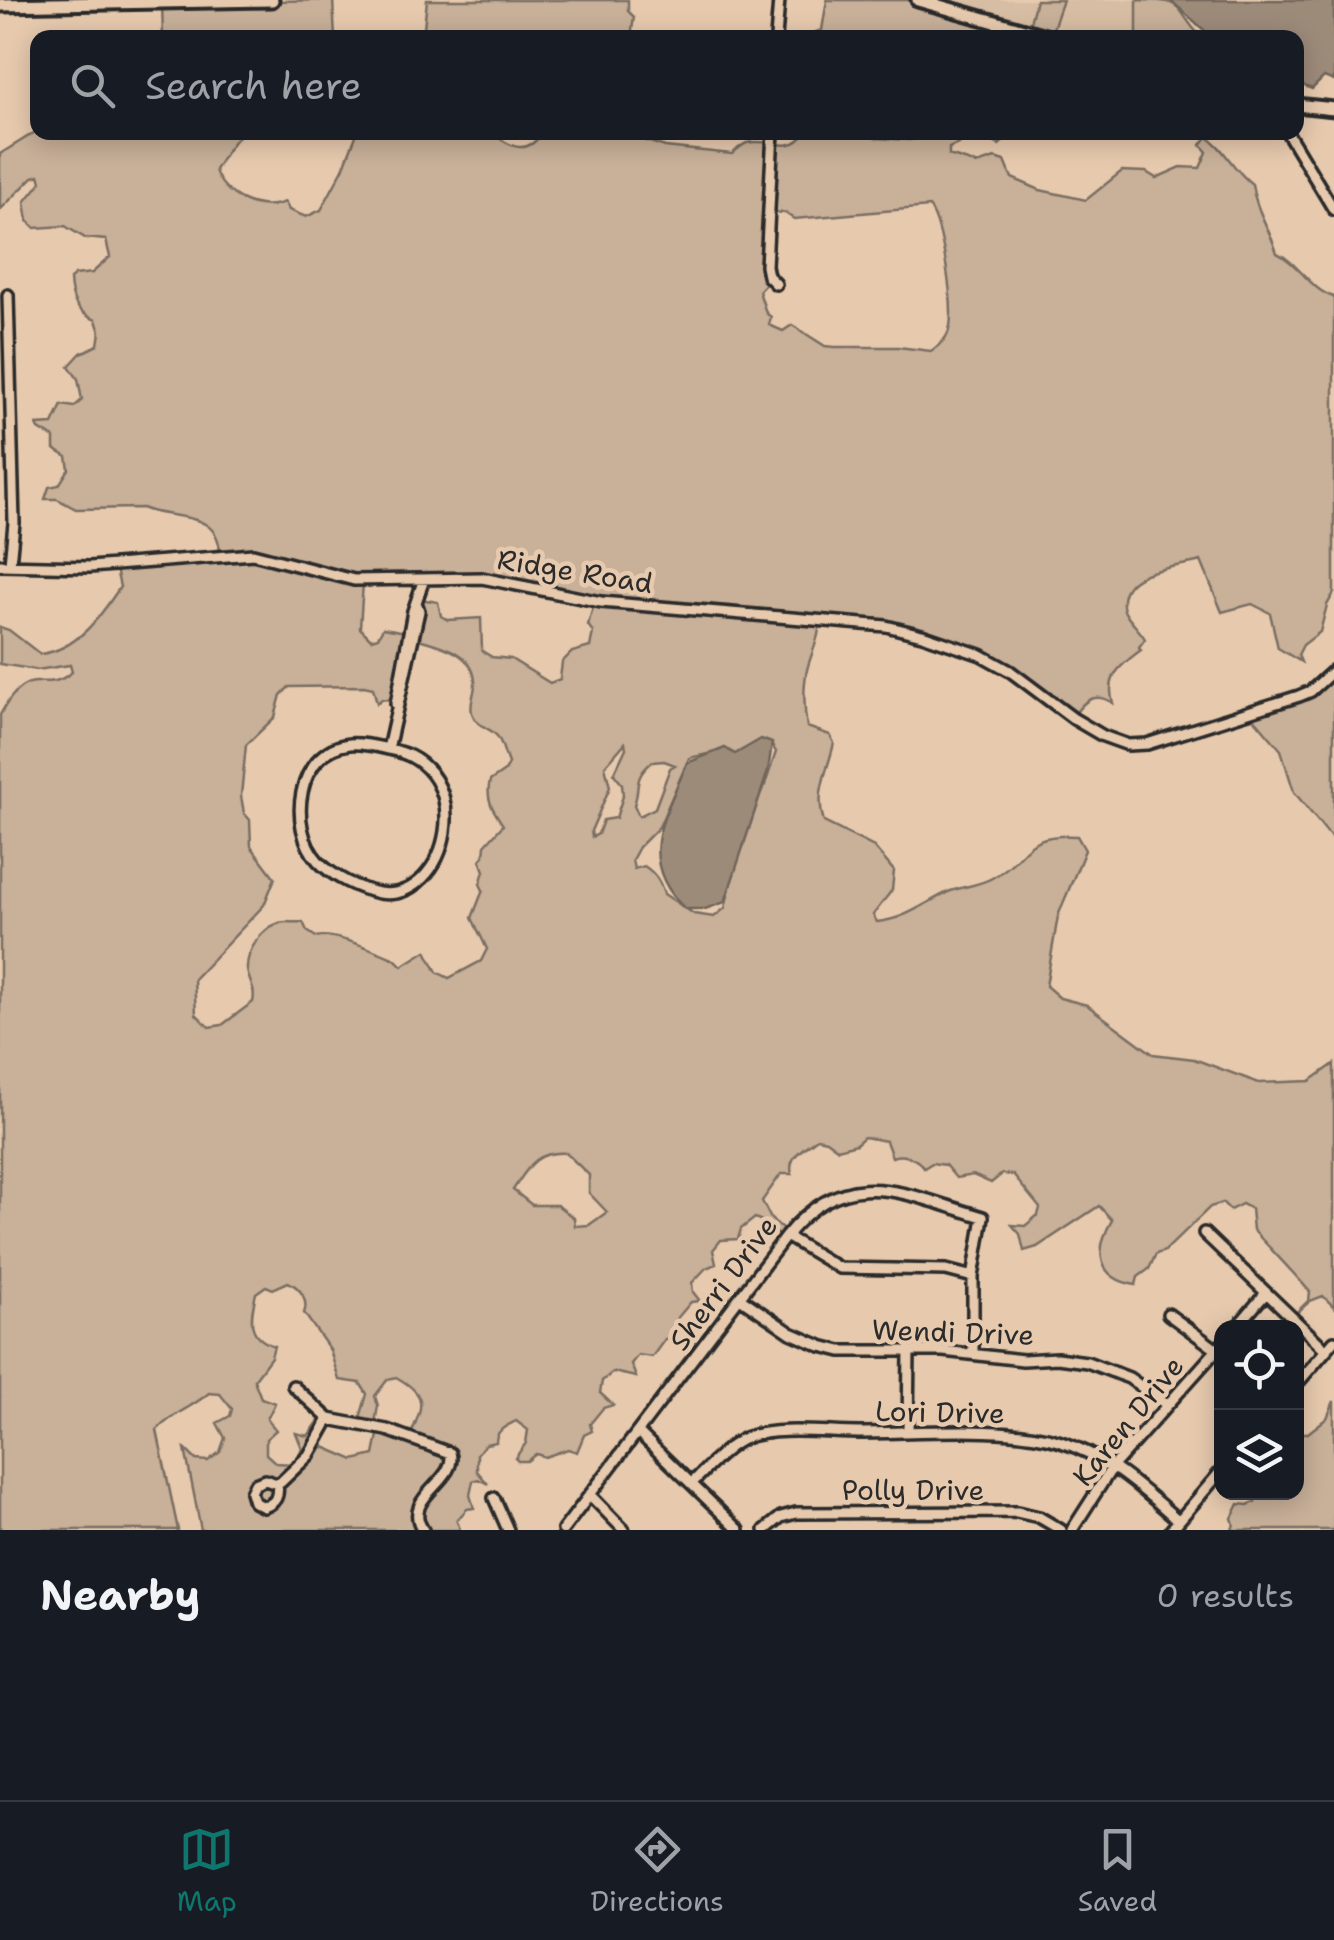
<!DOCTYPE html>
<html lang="en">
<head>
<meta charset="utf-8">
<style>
  :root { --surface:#171b24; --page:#20242c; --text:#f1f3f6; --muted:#9ea1a6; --line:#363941; --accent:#0f766e }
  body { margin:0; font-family:"Shantell Sans",sans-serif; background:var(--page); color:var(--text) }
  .controls { position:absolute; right:30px; bottom:30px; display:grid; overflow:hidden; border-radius:20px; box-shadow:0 5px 25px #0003 }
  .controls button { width:90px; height:90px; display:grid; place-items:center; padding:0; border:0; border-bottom:2px solid var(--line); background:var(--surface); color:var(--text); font:50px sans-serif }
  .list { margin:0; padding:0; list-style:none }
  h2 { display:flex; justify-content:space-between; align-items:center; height:130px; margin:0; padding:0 40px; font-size:42px }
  h2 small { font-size:32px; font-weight:400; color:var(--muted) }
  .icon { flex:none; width:55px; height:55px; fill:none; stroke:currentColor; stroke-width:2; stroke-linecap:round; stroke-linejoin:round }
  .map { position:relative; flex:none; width:1334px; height:1530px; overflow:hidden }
  .search { position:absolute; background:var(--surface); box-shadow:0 5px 25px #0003; left:30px; right:30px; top:30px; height:110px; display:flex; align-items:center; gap:25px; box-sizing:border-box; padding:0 35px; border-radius:20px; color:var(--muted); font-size:38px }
  .sheet { height:270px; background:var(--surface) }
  nav { display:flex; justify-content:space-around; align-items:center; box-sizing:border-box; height:140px; border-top:2px solid var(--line); background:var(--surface); font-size:28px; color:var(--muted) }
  nav a { display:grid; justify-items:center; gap:5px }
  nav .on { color:var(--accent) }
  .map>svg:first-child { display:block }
  .built { fill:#d7bda3 }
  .green { fill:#c8b099; stroke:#7a6e62; stroke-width:2.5; fill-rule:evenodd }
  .water { fill:#9d8b7a; stroke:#6f655a; stroke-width:2.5 }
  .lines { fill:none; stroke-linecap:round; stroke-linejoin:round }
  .minor-casing { stroke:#2b2b2b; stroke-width:16 }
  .major-casing { stroke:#2b2b2b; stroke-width:19 }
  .minor { stroke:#e7caae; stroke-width:9 }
  .major { stroke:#e7caae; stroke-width:11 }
  .labels { text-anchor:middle; stroke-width:9; stroke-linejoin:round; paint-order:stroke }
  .street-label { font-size:28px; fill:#2b2b2b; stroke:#e7caae }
</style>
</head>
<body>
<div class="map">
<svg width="1334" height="1530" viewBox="0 0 1334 1530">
  <rect width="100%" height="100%" fill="#e7caae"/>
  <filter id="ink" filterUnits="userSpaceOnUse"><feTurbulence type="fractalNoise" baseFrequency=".01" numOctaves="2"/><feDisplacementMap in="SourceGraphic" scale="20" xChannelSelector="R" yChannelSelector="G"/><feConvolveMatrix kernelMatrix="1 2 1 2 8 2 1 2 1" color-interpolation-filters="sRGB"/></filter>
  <g filter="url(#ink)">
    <!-- built -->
    <path class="built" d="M910,0H1036L1028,30Z
      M1063,0H1136L1137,37L1050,38Z"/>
    <!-- green -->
    <path class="green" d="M333,0L335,38L163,37L162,3Z
      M427,0H628V11L634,17L631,37H423Z
      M827,0H910L1028,30L1036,0H1063L1050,37L819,38L816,32L822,30Z
      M1137,0C1189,0 1172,7 1201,37H1137Z
      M37,131L242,133C233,139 222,159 215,170C223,197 260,213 285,202L289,210L306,217L321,210L343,169L357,133H492C510,147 527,156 542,133H623L665,147L732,154C737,150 741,145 747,143C769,137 790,156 805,133H859L876,138L909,140L953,133H1013L999,145L979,134L949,148V155L977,164L995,158L1005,161L1012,178L1040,190L1086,200L1122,171L1146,172L1156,178L1181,167L1200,168L1207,152L1201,145L1207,137C1223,146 1233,170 1252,184C1256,211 1269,227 1277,253C1299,263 1310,290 1334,297V593L1327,605L1320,632L1303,645L1298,655L1301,662L1278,648L1270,613L1252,604L1222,612L1201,561C1177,568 1120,568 1123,605C1123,616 1139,628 1145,639L1139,647L1141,650C1121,665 1105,676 1113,703C1094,691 1083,701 1073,717L981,657L884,628L820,622C819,641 811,653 807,670C803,686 804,710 807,727L830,735L834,743C828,771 814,792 824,822L874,847L894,871L892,890L873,915L877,922C906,919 923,904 948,892C962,886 978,886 992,878C1032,856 1019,833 1077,836L1085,850L1058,916L1046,986L1060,998L1087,1005L1153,1054L1194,1059L1259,1083L1310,1081L1334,1064V1307L1323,1296L1310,1301L1292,1317L1309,1300L1310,1292C1291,1270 1273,1251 1253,1230L1251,1209L1242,1204L1230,1210L1223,1203L1210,1207L1165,1251L1156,1254L1149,1269L1138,1277L1136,1285C1097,1279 1094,1251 1112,1220L1099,1206L1037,1247L1024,1251L1020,1234L1012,1225L1025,1226L1038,1215L1040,1208L1013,1175L1002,1174L991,1183L973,1175L956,1178L945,1165L932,1163L924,1168C917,1158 904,1153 892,1157L886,1141L864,1137L856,1144L838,1149L826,1140L817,1138C805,1148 787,1156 792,1174H781L762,1201L771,1219L789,1235L783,1242L769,1224L755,1218L741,1229L738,1239L721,1240L713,1250L716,1264L706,1268L692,1283L693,1292L700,1301L691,1302L674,1322L677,1339H665L652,1357L638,1355L631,1364L636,1377L613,1372L602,1381L600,1393L613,1405L603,1408L590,1424L592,1431L584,1435L577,1452L568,1449L545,1457L536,1454L527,1461H518L515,1458L526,1443L528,1430L516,1421C506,1426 496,1430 496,1442L486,1444L477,1454V1471L488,1484L478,1479L473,1481L470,1495L474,1508L467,1509L457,1520L460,1530H201L185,1449L196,1460L208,1461L220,1452L225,1438L217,1423L230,1416L232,1409L220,1394L209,1393C193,1407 171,1414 157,1430L178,1530H0V715C30,659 43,697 72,672L70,665L37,670L0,664V627L9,630L40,654C77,650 100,617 120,587L116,569L220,556C221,508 171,521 142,508L76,509L57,499H45L49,487L59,485L69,469L67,457L54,449V438L39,429L37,425L53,424L62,405L74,407L82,400L78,379L69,366L81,353L98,345L100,332L96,320C77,313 71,300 70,279L75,275L92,273L110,257L106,240L85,238L65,226L35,228L28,221L25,202L41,182L39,175L33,177L0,210V154ZM929,207C942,222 954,303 950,326C948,338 941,344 931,351L898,347H835L825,346L792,325L783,331L769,325L771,317L766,313L759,291L770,279L769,212L785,213L794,219ZM456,579L514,584L594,603L588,625L593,632L590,647L572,652L562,662L560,679L550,683L511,659L492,657L482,651L481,618L448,620L441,616L438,602L420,599L412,633L383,628L378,637L371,639L360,628L363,583ZM415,638C439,645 473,652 475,681C476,692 469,702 472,713C477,727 486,726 495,734C502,739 504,755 508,763L506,770L490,781C485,799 493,810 503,825L485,845L484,856L480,860L484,871L480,884L483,890L472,918L487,949L481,961L449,978L437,972L426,951L402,966L395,959C377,951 332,932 316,937L307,931L303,922C295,923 286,921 279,923C261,929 246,951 247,970C249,983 256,988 253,1002L222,1025L209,1027L196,1014L194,979L264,905L275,878L251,846L250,820L244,813L241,796L246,745L275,717L281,695L289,687L364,686L373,688L377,703L382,699L399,701ZM625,743L626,748L614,774L622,784L623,796L616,818L603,820L598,834L592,837L591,831L610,787L605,766ZM772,745L776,752L765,785L746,819L725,908L714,917L694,914L664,894C660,881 655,873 644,866L634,869L632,860L639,847L659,827L689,758L716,752L733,758ZM664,761L675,765L670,768L655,808L639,816L634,805C641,786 632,779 652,762ZM566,1153L589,1175V1193L607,1212L589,1225L575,1226L574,1218L557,1205H532L513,1190C528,1168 535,1151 566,1153ZM288,1282C300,1287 309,1300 304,1313L330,1350L339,1380L360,1383L367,1394L358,1425L374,1429L378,1406L375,1396L388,1379L396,1377C430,1396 422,1406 410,1437L379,1430L374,1455L354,1460L324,1447L322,1435L331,1418L323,1415L308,1436L296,1433L302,1448L294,1464L276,1463L266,1454V1439L276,1430L267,1419L275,1403L261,1398L254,1380L271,1357L274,1346C245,1336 251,1317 256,1293L266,1286L273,1289Z
      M1334,674V841L1294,792L1281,750L1253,717L1312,694Z
      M1334,1401V1530H1232L1234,1524L1232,1518L1239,1504L1248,1505L1255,1502L1257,1493L1296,1492L1297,1433H1308L1327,1418Z"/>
    <!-- water -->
    <path class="water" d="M1170,0H1334V81L1324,77L1312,89L1297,83L1296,38L1212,37Z
      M761,739L772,743L768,771L725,902L705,909H685C634,858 665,818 687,763L725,748L735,754Z"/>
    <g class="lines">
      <defs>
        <path id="minor" d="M776,38L779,0
          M773,132L766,266L768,276L776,284
          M1287,132L1334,210
          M8,295L14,523L10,564
          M0,565L90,567L253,554L354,580L482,578L601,602L886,626L922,635L981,655L1010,671L1074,719L1103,736L1128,745L1147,744L1299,696L1311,691L1334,670
          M396,704L413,611L424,579
          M388,749C482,766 449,904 379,893C358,889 333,877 318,861C287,827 296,750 350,744C362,743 375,746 388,749L419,611L417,605
          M1204,1233L1326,1350
          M786,1236L839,1268L946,1270L973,1277
          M740,1298L791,1333L821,1346L841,1351H943L1023,1360L1057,1358L1087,1362L1129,1378L1167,1405
          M1168,1314L1217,1350
          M1236,1328L1266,1293
          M1296,1385L1334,1341
          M293,1386L329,1419L387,1430L450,1453C459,1481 400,1497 423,1530
          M638,1432L739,1530
          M908,1432L909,1350
          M692,1483C708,1468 725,1447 745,1438C774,1426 827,1433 859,1433C915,1433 1006,1425 1058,1441C1106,1455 1141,1488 1178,1520
          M277,1484C279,1496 276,1503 264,1507L254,1502L251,1492L255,1484L265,1480L277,1484L281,1482L309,1455L329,1419
          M590,1495L624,1530
          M494,1498L508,1530
          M563,1530L786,1236C847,1161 904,1194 983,1217L973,1277V1354
          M765,1530L781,1517L796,1513L1017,1512L1039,1517L1061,1530
          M1072,1530L1113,1466L1222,1344
          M1171,1530L1222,1470"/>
        <path id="major" d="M918,0L1052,38
          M0,5L272,0
          M1296,105L1334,109"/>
      </defs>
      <!-- minor casing -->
      <use href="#minor" class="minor-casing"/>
      <!-- major casing -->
      <use href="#major" class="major-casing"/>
      <!-- minor -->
      <use href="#minor" class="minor"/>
      <!-- major -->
      <use href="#major" class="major"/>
    </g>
  </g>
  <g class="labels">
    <!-- street labels -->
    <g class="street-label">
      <text transform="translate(575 571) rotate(9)" y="10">Ridge Road</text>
      <text transform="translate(723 1283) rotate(-53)" y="10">Sherri Drive</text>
      <text transform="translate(953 1332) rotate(2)" y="10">Wendi Drive</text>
      <text transform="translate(940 1412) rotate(1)" y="10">Lori Drive</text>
      <text transform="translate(1128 1421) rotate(-51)" y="10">Karen Drive</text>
      <text x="913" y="1500">Polly Drive</text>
    </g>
  </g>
</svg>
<div class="controls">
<button><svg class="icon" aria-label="locate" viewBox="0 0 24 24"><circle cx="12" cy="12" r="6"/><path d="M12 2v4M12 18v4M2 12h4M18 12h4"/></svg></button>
<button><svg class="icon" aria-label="layers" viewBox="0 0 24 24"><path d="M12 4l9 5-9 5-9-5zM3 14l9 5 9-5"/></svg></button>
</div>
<div class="search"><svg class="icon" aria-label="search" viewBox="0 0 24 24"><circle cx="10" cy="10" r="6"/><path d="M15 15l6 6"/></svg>Search here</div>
</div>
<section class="sheet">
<h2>Nearby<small>0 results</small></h2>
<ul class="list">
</ul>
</section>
<nav>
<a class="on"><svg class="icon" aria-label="map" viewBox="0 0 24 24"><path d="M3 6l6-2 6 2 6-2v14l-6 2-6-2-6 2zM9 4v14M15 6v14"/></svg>Map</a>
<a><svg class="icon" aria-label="directions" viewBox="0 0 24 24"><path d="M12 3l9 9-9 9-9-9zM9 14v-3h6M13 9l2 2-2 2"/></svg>Directions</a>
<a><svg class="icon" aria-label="saved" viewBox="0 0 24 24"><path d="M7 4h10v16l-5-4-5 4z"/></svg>Saved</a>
</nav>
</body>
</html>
